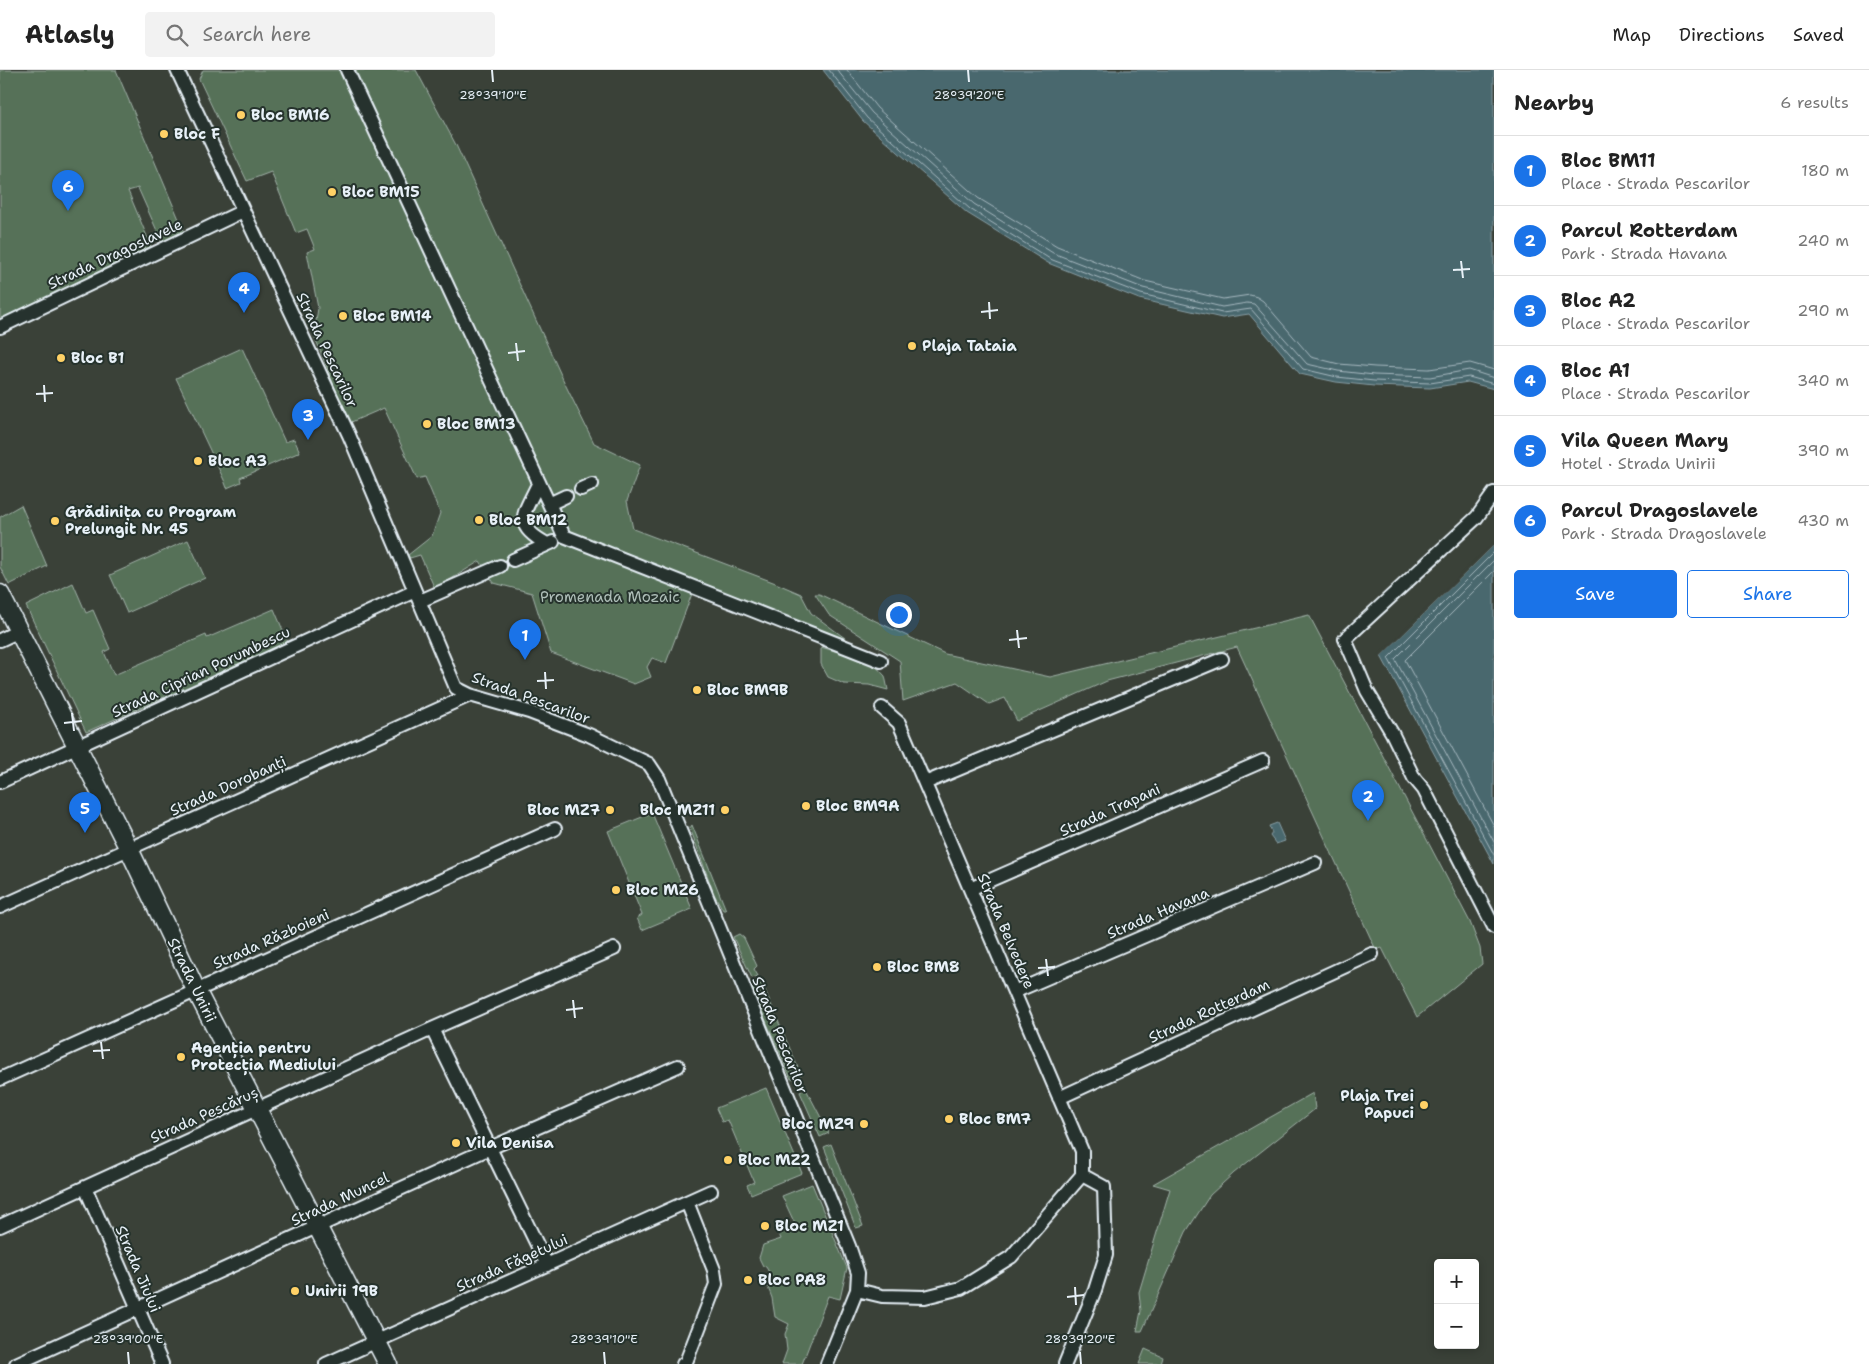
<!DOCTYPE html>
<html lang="en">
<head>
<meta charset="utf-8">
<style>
  :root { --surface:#fff; --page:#f2f2f2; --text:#222; --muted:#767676; --line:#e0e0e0; --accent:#1a73e8 }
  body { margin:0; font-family:"Shantell Sans",sans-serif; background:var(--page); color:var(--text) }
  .controls { position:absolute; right:15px; bottom:15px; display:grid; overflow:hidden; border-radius:5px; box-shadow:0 2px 8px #0003 }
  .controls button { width:45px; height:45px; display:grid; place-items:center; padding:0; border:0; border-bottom:1px solid var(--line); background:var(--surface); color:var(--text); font:25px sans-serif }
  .you { position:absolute; left:898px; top:544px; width:18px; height:18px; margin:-12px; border:4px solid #fff; border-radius:50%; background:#1a73e8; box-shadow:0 0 0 8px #1a73e833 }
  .badge { display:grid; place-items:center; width:32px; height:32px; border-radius:50%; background:var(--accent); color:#fff; font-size:16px; font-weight:700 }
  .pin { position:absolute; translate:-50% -41px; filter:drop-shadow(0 1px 2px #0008) }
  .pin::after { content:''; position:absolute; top:26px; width:18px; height:15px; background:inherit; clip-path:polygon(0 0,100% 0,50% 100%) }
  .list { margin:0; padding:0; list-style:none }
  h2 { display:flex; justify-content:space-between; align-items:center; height:65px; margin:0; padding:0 20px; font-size:21px }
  h2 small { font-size:16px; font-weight:400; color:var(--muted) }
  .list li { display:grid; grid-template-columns:32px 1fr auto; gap:15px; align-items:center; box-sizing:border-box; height:70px; padding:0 20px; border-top:1px solid var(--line) }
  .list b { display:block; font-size:19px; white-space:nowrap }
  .list p { margin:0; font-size:16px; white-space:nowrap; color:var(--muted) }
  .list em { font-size:16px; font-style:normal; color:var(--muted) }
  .actions { display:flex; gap:10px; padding:15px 20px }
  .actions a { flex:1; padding:11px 0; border:1px solid var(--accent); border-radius:5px; text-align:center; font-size:18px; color:var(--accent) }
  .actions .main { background:var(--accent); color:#fff }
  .icon { flex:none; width:28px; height:28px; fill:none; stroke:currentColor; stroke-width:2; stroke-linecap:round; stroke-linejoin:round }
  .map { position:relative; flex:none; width:1494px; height:1294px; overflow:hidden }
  header { display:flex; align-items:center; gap:30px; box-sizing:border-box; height:70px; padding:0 25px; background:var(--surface); border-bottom:1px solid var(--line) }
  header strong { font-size:24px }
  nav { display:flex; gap:28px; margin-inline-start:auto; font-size:18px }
  .search { width:350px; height:45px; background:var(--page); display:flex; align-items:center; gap:12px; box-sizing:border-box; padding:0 18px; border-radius:5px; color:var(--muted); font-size:19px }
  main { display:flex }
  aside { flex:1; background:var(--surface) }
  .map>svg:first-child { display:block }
  .green { fill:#577158; stroke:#a0b1a8 }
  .water { fill:#48676e; stroke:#889ea5 }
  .pier { fill:#3a4138 }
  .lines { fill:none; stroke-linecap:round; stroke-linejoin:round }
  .shore { stroke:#a8bac1; stroke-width:1 }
  .street-casing { stroke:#e8f1f8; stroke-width:16 }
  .secondary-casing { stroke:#e8f1f8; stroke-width:21 }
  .street { stroke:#26332d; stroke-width:12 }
  .secondary { stroke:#26332d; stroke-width:18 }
  .ticks { fill:none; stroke:#e8f1f8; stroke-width:2 }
  .poi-dot { fill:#ffd166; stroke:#26332d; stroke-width:2 }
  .labels { text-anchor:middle; stroke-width:4; stroke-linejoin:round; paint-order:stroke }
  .poi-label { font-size:15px; font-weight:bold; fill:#e8f1f8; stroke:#26332d; text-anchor:start }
  .street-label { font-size:15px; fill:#e8f1f8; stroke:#26332d }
  .park-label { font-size:15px; fill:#aebeb8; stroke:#26332d }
  .ticks-label { font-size:12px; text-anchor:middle; fill:#e8f1f8; stroke:#26332d; stroke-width:4; stroke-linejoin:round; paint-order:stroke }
</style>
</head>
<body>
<header>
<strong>Atlasly</strong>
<div class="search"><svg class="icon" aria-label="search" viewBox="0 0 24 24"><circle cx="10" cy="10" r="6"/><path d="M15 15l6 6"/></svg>Search here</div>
<nav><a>Map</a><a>Directions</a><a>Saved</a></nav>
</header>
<main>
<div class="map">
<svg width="1494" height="1294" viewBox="0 0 1494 1294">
  <rect width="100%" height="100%" fill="#3a4138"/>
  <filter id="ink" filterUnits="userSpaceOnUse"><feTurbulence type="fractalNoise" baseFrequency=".02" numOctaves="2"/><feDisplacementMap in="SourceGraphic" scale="10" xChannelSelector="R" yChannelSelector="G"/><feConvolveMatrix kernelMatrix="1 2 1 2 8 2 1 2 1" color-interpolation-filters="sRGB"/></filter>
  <g filter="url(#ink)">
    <!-- green -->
    <path class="green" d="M0,0H116L184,161L162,172L138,118L128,121L151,176L0,250Z
      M203,0H416L456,75L566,316L594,373L640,395L627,431L633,459L773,512L801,524L811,543L853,574L696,513L666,593L652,588L647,597L651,607L634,614L551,583L532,523L494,513L480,491L435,519L420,485L410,488L408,485L432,466L440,443L425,407L417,409L384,338L349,353L314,265L318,238L307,182L315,179L307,159L296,163L271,102L247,111L199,9Z
      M242,278L285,372L294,369L300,382L240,408L241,412L227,418L224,410L176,308Z
      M21,435L47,496L9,515L0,497V447Z
      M188,470L205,508L127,543L110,505Z
      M73,513L86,543L93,540L110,579L104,582L114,605L206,565L207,568L274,539L288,572L86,662L26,536Z
      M815,524H819L945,584L1050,607L1309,545L1470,852L1480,878L1482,894L1417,947L1382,878L1376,880L1237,577L1107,611L1017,651L1005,628L989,634L957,612L903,631L900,591L829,545Z
      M821,577L872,592L885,606L888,620L869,615L844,614L828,607L821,594Z
      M652,743L692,839L642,860L637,848L642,845L608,761Z
      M692,755L726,840H723L714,824L690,758Z
      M739,864L744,868L757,896L754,899L758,906L752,908L733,867Z
      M762,913L801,1005L791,1009L752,918Z
      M766,1018L802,1103L751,1124L747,1115L754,1112L728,1050L722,1052L716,1038Z
      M806,1019L829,1063L820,1067L800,1022Z
      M1313,1023L1315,1039L1234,1103L1210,1125L1186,1162L1142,1261H1137L1141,1241L1139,1222L1170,1119L1153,1114Z
      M831,1074L863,1156L856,1158L824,1077Z
      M812,1114L847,1198L840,1229L828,1226L802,1294H782L787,1280L785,1264L789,1254L775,1247L772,1228L766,1212L770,1204L766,1197L763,1196L759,1188L763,1175L781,1169L778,1162L795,1154L782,1126Z
      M1145,1279L1163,1287L1161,1294H1139Z"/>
    <!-- water -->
    <path class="water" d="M823,0H1494V319L1468,312L1430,318L1374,316L1336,312L1300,304L1249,244L1222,248L1139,229L1048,193L967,143L863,51Z
      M1494,475V794L1381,586Z
      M1277,753L1285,771L1276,774L1270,766L1272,763L1269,756Z"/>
    <!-- pier -->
    <path class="pier" d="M1494,472V475L1381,586H1378Z"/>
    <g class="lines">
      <!-- shore -->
      <path class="shore" d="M829,0L867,48L970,139L1050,189L1141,224L1222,243L1251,239L1303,299L1337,307L1374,311L1430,313L1469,307L1494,314
        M837,0L872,43L974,134L1053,183L1143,218L1222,237L1247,233L1254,234L1307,294L1338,301L1374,305L1430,307L1469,300L1494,308
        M847,0L877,38L978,128L1057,176L1145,211L1223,229L1250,225L1257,227L1263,231L1311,287L1339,294L1375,297L1429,299L1470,293L1494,300
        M1494,482L1388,588L1494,785
        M1494,490L1395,589L1494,772
        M1494,501L1405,590L1494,756"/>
      <defs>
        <path id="street" d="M177,0L349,365L456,618L470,625L529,642L589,665L649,694L659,709L849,1176L858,1203L857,1220L827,1294
          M347,0L564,466L881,591
          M0,257L243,141
          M539,412C525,443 510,454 547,474
          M581,419L592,414
          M1494,423L1477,447L1345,569L1367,621L1392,663L1414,708L1424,720L1494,857
          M549,434L566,426
          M513,490L553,472
          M420,531L500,496
          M0,570L19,561
          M882,638L899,653L1082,1081V1105
          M0,712L415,521
          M925,713L1222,589
          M970,819L1263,691
          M0,837L470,625
          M1014,922L1315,793
          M432,959L547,1195
          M0,1009L555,759
          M1059,1028L1372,884
          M85,1117L162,1294
          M0,1156L432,959L614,879
          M857,1220L882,1226L925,1227L961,1218L1011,1187L1082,1105L1104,1117L1106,1185L1095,1220L1065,1294
          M16,1294L490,1078L678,996
          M326,1294L711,1121
          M683,1294L686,1292L716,1214L714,1200L687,1132"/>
        <path id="secondary" d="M0,524L129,779L196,920L388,1294"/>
      </defs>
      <!-- street casing -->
      <use href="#street" class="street-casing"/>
      <!-- secondary casing -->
      <use href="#secondary" class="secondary-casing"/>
      <!-- street -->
      <use href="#street" class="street"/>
      <!-- secondary -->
      <use href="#secondary" class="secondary"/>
    </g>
  </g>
  <!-- ticks -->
  <path class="ticks" d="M492,0L493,12M968,0L969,12M1461,191L1463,208M1453,200L1470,199M989,232L990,249M981,242L998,240M516,273L518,291M508,283L525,281M44,315L45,332M36,324L53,323M1017,560L1019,578M1009,570L1027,568M545,602L546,619M537,611L554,610M72,643L74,661M64,653L82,651M1046,889L1048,906M1038,898L1055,897M573,930L575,948M566,940L583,938M101,972L103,989M93,981L110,980M1075,1217L1076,1235M1067,1227L1084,1225M128,1282L129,1294M604,1282L605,1294M1080,1282L1081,1294"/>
  <!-- markers -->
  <g class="poi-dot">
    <circle cx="241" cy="45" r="5"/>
    <circle cx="164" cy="64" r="5"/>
    <circle cx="332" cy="122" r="5"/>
    <circle cx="343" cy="246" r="5"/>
    <circle cx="912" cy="276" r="5"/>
    <circle cx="61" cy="288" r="5"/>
    <circle cx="427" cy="354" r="5"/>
    <circle cx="198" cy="391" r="5"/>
    <circle cx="479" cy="450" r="5"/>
    <circle cx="55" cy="451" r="5"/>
    <circle cx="697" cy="620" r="5"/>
    <circle cx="806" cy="736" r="5"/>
    <circle cx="610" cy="740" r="5"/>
    <circle cx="725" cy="740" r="5"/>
    <circle cx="616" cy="820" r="5"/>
    <circle cx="877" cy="897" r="5"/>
    <circle cx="181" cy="987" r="5"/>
    <circle cx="1424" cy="1035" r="5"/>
    <circle cx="949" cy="1049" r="5"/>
    <circle cx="864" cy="1054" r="5"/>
    <circle cx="456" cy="1073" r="5"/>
    <circle cx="728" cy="1090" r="5"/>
    <circle cx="765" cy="1156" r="5"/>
    <circle cx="748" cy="1210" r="5"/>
    <circle cx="295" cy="1221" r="5"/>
  </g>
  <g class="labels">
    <!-- poi labels -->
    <g class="poi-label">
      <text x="251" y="50">Bloc BM16</text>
      <text x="174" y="69">Bloc F</text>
      <text x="342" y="127">Bloc BM15</text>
      <text x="353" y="251">Bloc BM14</text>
      <text x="922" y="281">Plaja Tataia</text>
      <text x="71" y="293">Bloc B1</text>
      <text x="437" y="359">Bloc BM13</text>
      <text x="208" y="396">Bloc A3</text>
      <text x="65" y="447">Grădinița cu Program<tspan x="65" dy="17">Prelungit Nr. 45</tspan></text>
      <text x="489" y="455">Bloc BM12</text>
      <text x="707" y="625">Bloc BM9B</text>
      <text x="816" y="741">Bloc BM9A</text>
      <text x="600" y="745" text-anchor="end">Bloc MZ7</text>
      <text x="715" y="745" text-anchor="end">Bloc MZ11</text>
      <text x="626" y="825">Bloc MZ6</text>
      <text x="887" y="902">Bloc BM8</text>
      <text x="191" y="983">Agenția pentru<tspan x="191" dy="17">Protecția Mediului</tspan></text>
      <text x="1414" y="1031" text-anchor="end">Plaja Trei<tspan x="1414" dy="17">Papuci</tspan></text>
      <text x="959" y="1054">Bloc BM7</text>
      <text x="854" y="1059" text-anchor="end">Bloc MZ9</text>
      <text x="466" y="1078">Vila Denisa</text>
      <text x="738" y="1095">Bloc MZ2</text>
      <text x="775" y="1161">Bloc MZ1</text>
      <text x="758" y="1215">Bloc PA8</text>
      <text x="305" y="1226">Unirii 19B</text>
    </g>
    <!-- street labels -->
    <g class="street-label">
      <text transform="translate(115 184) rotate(-25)" y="5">Strada Dragoslavele</text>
      <text transform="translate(327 280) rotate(65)" y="5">Strada Pescarilor</text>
      <text transform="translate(201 602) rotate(-25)" y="5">Strada Ciprian Porumbescu</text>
      <text transform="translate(531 628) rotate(20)" y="5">Strada Pescarilor</text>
      <text transform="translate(228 716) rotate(-24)" y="5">Strada Dorobanți</text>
      <text transform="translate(1110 740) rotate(-24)" y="5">Strada Trapani</text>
      <text transform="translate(1158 843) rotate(-23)" y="5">Strada Havana</text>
      <text transform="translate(1006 861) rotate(67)" y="5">Strada Belvedere</text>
      <text transform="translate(271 869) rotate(-24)" y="5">Strada Războieni</text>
      <text transform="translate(192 910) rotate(64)" y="5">Strada Unirii</text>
      <text transform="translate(1209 941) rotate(-25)" y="5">Strada Rotterdam</text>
      <text transform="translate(780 965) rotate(68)" y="5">Strada Pescarilor</text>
      <text transform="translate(204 1045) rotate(-24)" y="5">Strada Pescăruș</text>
      <text transform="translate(340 1129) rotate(-25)" y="5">Strada Muncel</text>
      <text transform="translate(512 1193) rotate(-24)" y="5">Strada Făgetului</text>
      <text transform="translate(138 1199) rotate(67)" y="5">Strada Jiului</text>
    </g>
    <!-- park labels -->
    <g class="park-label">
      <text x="610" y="532">Promenada Mozaic</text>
    </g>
  </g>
  <g class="ticks-label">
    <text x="493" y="29">28°39'10"E</text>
    <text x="969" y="29">28°39'20"E</text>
    <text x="128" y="1273">28°39'00"E</text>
    <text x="604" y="1273">28°39'10"E</text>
    <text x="1080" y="1273">28°39'20"E</text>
  </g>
</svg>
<div class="controls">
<button>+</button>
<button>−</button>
</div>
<div class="you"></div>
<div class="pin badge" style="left:525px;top:590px">1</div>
<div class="pin badge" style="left:1368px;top:751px">2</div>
<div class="pin badge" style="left:308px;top:370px">3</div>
<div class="pin badge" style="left:244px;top:243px">4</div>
<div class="pin badge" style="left:85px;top:763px">5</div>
<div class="pin badge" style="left:68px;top:141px">6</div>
</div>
<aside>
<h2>Nearby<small>6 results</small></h2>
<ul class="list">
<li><span class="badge">1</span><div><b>Bloc BM11</b><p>Place · Strada Pescarilor</p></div><em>180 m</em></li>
<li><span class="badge">2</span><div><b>Parcul Rotterdam</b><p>Park · Strada Havana</p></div><em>240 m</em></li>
<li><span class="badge">3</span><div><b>Bloc A2</b><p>Place · Strada Pescarilor</p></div><em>290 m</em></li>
<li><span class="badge">4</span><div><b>Bloc A1</b><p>Place · Strada Pescarilor</p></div><em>340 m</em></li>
<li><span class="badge">5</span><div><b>Vila Queen Mary</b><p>Hotel · Strada Unirii</p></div><em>390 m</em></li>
<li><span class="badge">6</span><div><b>Parcul Dragoslavele</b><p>Park · Strada Dragoslavele</p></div><em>430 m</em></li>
</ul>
<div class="actions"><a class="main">Save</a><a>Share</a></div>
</aside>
</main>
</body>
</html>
